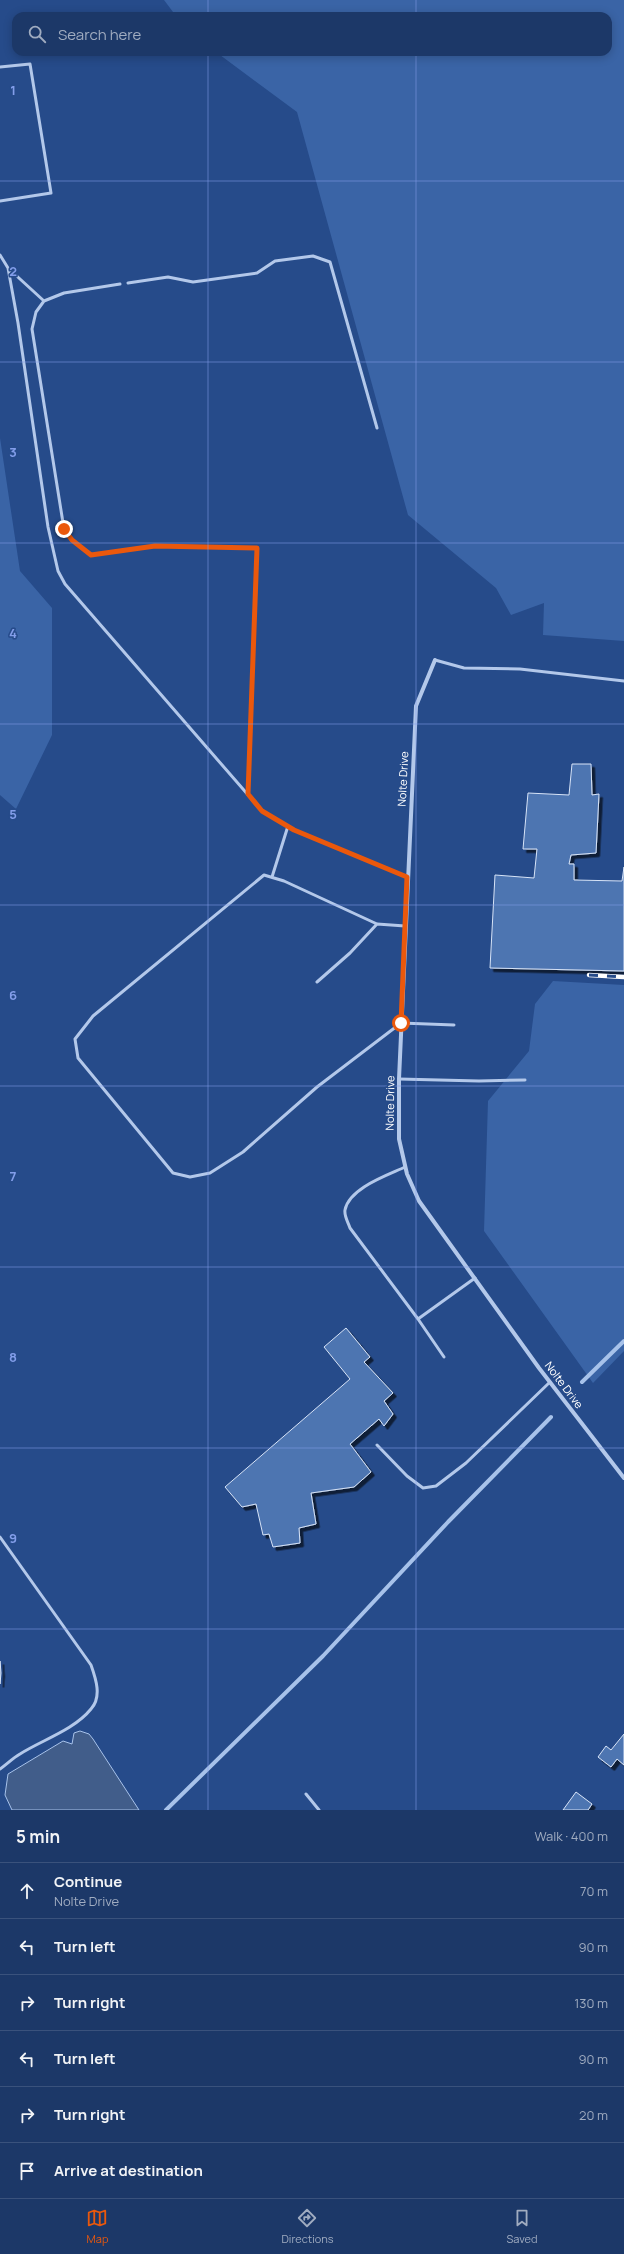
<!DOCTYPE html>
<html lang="en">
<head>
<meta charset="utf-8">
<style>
  :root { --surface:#1c3868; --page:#294371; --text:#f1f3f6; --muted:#a0acc0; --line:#3a527c; --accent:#ea580c }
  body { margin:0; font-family:Manrope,sans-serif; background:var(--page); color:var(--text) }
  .stop { position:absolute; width:12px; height:12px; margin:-9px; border:3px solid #ea580c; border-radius:50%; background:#fff }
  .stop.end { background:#ea580c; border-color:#fff; box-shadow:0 1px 4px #0008 }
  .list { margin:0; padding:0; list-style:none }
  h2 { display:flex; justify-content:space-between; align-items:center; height:52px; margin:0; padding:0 16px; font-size:17px }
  h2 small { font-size:13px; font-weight:400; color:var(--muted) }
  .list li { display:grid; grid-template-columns:26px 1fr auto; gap:12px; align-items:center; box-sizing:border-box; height:56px; padding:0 16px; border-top:1px solid var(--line) }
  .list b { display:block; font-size:15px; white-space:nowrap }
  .list p { margin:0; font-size:13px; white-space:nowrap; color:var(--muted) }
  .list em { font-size:13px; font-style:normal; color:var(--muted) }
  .icon { flex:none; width:22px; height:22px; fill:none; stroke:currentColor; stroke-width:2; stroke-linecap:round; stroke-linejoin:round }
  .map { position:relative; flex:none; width:624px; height:1810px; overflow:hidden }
  .search { position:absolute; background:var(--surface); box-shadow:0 2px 10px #0003; left:12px; right:12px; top:12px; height:44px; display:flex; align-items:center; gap:10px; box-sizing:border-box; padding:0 14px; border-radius:12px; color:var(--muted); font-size:15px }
  .sheet { height:388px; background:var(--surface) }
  nav { display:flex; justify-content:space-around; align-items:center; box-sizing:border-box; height:56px; border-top:1px solid var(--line); background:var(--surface); font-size:11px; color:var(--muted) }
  nav a { display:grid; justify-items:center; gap:2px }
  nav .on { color:var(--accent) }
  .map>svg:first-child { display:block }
  .green { fill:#3a64a6 }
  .water { fill:#415d8a; stroke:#a7c2ea }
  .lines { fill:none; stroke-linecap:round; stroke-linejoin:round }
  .stream { stroke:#a7c2ea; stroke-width:4 }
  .building { fill:#4e74b1; stroke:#d7e4f7; filter:url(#shadow) }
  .lane { stroke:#b3c8ea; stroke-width:3 }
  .street { stroke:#b3c8ea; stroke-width:4 }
  .rail-casing { stroke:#fff; stroke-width:4.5 }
  .rail { stroke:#264b8a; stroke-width:3; stroke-dasharray:9; stroke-linecap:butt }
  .route { stroke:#ea580c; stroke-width:5 }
  .grid { fill:none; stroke:#839eea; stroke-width:1; stroke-opacity:0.55 }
  .labels { text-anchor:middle; stroke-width:3; stroke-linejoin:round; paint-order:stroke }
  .street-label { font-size:11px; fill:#fff; stroke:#264b8a }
  .grid-label { font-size:13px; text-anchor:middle; font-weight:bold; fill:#839eea; stroke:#264b8a; stroke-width:3; stroke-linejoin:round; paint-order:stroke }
</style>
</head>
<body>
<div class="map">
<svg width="624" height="1810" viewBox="0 0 624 1810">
  <defs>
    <filter id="shadow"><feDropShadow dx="3.5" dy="3.5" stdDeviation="0" flood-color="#0009"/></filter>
  </defs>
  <rect width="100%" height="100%" fill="#264b8a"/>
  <!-- green -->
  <path class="green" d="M164,0H624V641L543,635L544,603L511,615L496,588L408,515L297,112L216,52H608V16H176Z
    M0,438L20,571L52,608V735L16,809L0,795Z
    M553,981L624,985V1351L593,1383L484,1231L488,1101L529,1051L535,1004Z"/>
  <!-- water -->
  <path class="water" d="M80,1731L89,1734L93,1739L139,1810H12L5,1795L8,1774L63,1741L72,1744L74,1733Z"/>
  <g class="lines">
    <!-- stream -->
    <path class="stream" d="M582,1382L624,1341
      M166,1810L323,1656L448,1522L551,1417"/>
  </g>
  <!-- building -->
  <path class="building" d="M572,764H591L592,795L599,794L596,853L571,855L569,864H574V880L622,881L624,867V971L490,968L495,875L534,878L537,849H523L528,793L569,795Z
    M346,1328L370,1357L364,1362L393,1393L384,1401L393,1414L384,1426L379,1419L350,1444L371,1472L354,1487L311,1493L316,1524L299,1528L300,1543L273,1547L269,1534L263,1535L256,1504L242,1507L225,1487L350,1379L324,1347Z
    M0,1661L1,1673L0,1684Z
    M624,1734V1765L617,1759L611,1767L598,1757L606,1746L611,1750Z
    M576,1792L592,1804L588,1810H563Z"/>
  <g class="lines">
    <!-- lane -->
    <path class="lane" d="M0,67L30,64L51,193L0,201
      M0,255L8,268L18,323L48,527L58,571L65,584L262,811L294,830L407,877
      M8,268L44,301L36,312L32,329L64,529L72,540L91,555L155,546L257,548L248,794
      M128,283L168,277L193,282L257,273L275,261L313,256L330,262L377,428
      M44,301L64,293L120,284
      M435,660L464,668L520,669L624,681
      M272,877L288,826
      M405,926L377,924L284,881L264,875L93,1016L75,1039L78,1058L173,1173L190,1177L210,1173L243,1152L317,1087L401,1023L454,1025
      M317,982L350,953L377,924
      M399,1079L479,1081L525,1080
      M405,1167C388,1175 349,1188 345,1210C344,1216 348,1222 350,1228L418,1319
      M444,1357L418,1319L475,1278
      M377,1445L407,1476L423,1488L436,1486L466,1463L550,1382
      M0,1537L91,1665C96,1679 102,1697 91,1709C74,1730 42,1740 20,1754C13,1758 7,1764 0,1769
      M306,1794L319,1810"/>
    <!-- street -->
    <path class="street" d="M435,660L416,706L399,1079V1139L407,1174L419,1201L539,1368L624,1478"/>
    <defs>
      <path id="rail" d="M589,975L624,977"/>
    </defs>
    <!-- rail casing -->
    <use href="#rail" class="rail-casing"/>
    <!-- rail -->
    <use href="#rail" class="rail"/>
  </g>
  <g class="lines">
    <!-- route -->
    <path class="route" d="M64,529L72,540L91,555L155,546L257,548L248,794L262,811L294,830L407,877L401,1023"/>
  </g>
  <!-- grid -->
  <path class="grid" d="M208,0V16M416,0V16M208,52V1810M416,52V1810M0,181H624M0,362H624M0,543H624M0,724H624M0,905H624M0,1086H624M0,1267H624M0,1448H624M0,1629H624"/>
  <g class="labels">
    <!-- street labels -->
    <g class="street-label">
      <text transform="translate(403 779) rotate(-87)" y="4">Nolte Drive</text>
      <text transform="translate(390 1103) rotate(-89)" y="4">Nolte Drive</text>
      <text transform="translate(564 1385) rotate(53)" y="4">Nolte Drive</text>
    </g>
  </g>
  <g class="grid-label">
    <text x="13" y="95">1</text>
    <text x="13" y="276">2</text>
    <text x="13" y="457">3</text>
    <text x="13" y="638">4</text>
    <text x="13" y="819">5</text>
    <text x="13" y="1000">6</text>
    <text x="13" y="1181">7</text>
    <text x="13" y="1362">8</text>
    <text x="13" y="1543">9</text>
  </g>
</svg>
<div class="stop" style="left:401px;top:1023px"></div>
<div class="stop end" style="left:64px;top:529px"></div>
<div class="search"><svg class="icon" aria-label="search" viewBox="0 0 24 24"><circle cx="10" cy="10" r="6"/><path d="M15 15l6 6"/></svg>Search here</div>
</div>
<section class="sheet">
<h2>5 min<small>Walk · 400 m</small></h2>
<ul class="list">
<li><svg class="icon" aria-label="ahead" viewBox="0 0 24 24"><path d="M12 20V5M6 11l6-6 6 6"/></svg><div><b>Continue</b><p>Nolte Drive</p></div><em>70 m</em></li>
<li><svg class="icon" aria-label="left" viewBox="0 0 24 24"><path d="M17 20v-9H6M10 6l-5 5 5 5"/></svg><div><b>Turn left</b></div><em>90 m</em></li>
<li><svg class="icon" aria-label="right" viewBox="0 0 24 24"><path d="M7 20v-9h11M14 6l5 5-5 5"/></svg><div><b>Turn right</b></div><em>130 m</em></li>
<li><svg class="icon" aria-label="left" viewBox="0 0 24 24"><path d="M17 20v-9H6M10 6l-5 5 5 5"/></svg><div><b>Turn left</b></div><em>90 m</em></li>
<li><svg class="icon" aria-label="right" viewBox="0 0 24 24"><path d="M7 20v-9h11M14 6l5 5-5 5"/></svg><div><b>Turn right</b></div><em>20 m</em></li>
<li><svg class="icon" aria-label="arrive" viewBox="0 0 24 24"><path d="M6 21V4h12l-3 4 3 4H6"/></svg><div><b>Arrive at destination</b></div></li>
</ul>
</section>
<nav>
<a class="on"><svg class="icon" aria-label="map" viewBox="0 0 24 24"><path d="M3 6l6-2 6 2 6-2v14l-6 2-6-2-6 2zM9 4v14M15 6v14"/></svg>Map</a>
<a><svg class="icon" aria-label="directions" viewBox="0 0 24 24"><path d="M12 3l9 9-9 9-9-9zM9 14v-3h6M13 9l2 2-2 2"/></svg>Directions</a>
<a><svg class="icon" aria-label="saved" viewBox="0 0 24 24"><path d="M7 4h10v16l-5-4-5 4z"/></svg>Saved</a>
</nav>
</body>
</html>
